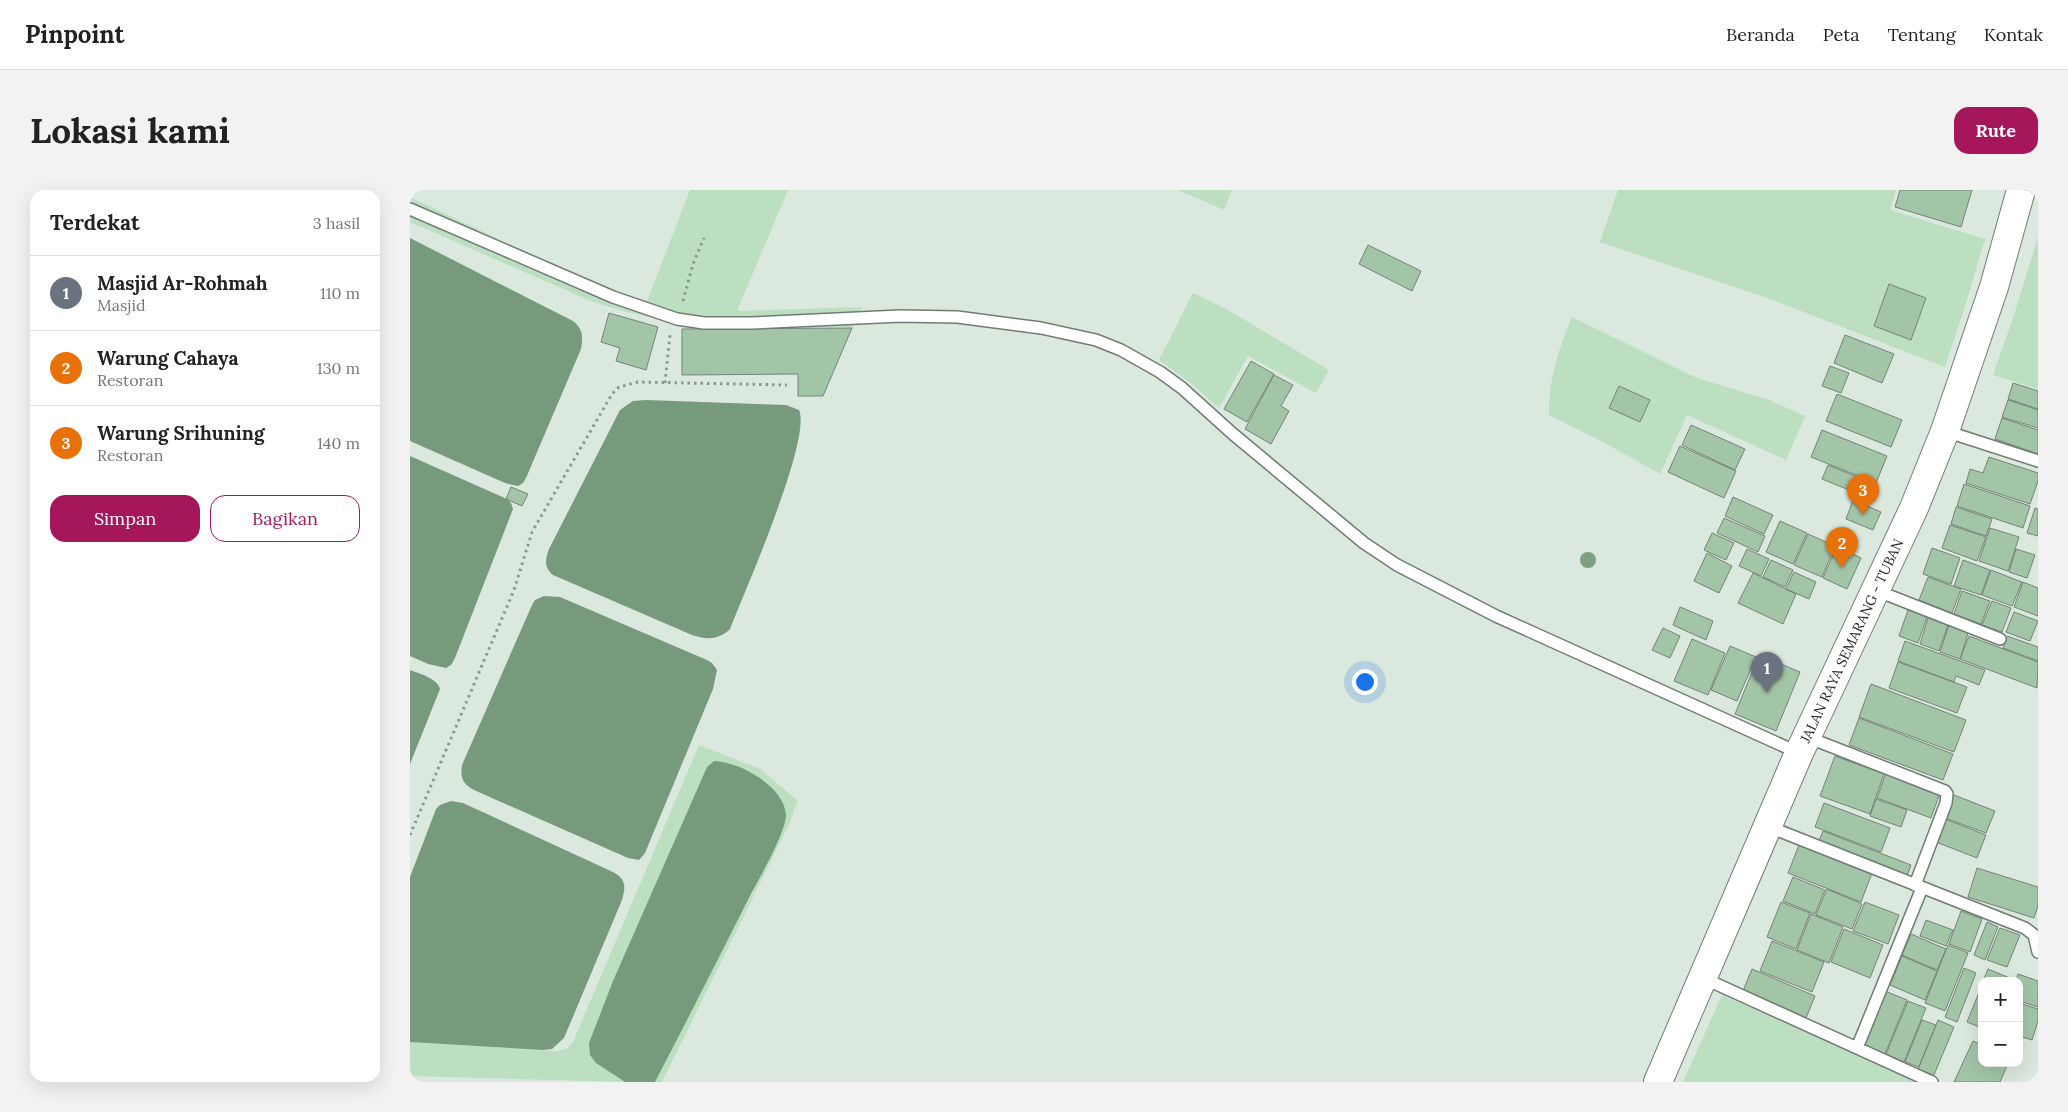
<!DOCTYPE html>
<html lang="id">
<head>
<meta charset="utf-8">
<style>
  :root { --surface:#fff; --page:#f2f2f2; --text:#222; --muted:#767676; --line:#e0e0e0; --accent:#a5175a }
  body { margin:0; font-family:Lora,serif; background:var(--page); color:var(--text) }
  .controls { position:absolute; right:15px; bottom:15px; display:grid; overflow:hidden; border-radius:10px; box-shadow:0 5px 20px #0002 }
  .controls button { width:45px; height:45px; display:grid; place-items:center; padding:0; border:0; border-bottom:1px solid var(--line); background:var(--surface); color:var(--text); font:25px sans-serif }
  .you { position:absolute; left:954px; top:491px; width:18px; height:18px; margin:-12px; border:4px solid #fff; border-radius:50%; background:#1a73e8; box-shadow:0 0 0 8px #1a73e833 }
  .badge { display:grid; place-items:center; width:32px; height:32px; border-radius:50%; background:var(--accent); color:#fff; font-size:16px; font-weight:700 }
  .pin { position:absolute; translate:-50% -41px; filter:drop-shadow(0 1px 2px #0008) }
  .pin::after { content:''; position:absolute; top:26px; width:18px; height:15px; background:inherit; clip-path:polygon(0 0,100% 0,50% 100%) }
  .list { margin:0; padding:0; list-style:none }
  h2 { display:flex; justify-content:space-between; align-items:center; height:65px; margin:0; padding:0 20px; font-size:21px }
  h2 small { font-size:16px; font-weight:400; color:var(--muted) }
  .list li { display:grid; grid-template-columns:32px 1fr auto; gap:15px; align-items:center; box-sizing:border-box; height:75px; padding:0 20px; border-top:1px solid var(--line) }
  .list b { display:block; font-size:19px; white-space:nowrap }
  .list p { margin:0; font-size:16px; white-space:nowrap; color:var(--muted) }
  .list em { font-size:16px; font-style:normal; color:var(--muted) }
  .actions { display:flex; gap:10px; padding:15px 20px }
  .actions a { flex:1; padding:11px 0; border:1px solid var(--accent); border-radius:15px; text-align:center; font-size:18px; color:var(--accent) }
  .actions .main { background:var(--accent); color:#fff }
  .map { position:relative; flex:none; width:1628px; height:892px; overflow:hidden; border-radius:15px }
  header { display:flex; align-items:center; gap:30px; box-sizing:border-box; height:70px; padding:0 25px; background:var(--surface); border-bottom:1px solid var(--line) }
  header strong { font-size:24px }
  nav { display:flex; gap:28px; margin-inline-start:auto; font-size:18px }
  .intro { display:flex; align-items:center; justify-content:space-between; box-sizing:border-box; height:120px; padding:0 30px }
  h1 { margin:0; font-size:35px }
  .button { padding:12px 22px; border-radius:15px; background:var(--accent); color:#fff; font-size:18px; font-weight:700 }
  main { display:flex; gap:30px; padding:0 30px }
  aside { flex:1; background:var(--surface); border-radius:15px; box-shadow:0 5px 20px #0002 }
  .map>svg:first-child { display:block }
  .green { fill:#bcdec1 }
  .water { fill:#77997d }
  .building { fill:#a2c5a7; stroke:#768278 }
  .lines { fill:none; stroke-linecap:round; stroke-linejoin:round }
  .service-casing { stroke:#717d73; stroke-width:14 }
  .trunk-casing { stroke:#717d73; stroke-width:30 }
  .path { stroke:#8d978f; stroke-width:3; stroke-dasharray:2.5 4; stroke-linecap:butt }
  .service { stroke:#fff; stroke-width:11 }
  .trunk { stroke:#fff; stroke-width:28 }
  .tree { fill:#7d9f84 }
  .labels { text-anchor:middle; stroke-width:4; stroke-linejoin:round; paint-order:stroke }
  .street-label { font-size:14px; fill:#222723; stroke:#dbe8dd }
</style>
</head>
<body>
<header>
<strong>Pinpoint</strong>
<nav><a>Beranda</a><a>Peta</a><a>Tentang</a><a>Kontak</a></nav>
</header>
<div class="intro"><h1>Lokasi kami</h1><a class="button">Rute</a></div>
<main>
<aside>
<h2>Terdekat<small>3 hasil</small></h2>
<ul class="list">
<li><span class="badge" style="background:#6b7280">1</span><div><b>Masjid Ar-Rohmah</b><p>Masjid</p></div><em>110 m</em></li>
<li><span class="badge" style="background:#e8710a">2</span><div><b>Warung Cahaya</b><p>Restoran</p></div><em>130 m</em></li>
<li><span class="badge" style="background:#e8710a">3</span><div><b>Warung Srihuning</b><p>Restoran</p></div><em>140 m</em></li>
</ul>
<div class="actions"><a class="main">Simpan</a><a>Bagikan</a></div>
</aside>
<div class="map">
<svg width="1628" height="892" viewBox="0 0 1628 892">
  <rect width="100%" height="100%" fill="#dbe8dd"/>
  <!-- green -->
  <path class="green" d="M280,0H378L327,121L452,117L443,137L266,136L249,129L212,121L181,111L0,32V7C78,43 155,85 237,111Z
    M768,0H822L814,20Z
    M1208,0H1486L1480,20L1575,49L1555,116L1535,177L1358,108L1190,52Z
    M1628,47V199L1583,185L1604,125Z
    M783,103L818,120L919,180L906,203L838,166L809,218L782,194L749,170Z
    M1162,127L1287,188L1359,210L1395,226L1376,270L1277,225L1250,284L1193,252L1139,225C1139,188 1148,161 1162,127Z
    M289,555L350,579L388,611L380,632L252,892H245L356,676L375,632L376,625L358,593L345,585L321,575L304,571L297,577L186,873L215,892L0,886V852L144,861C153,861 158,859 163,852Z
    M1312,805L1507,892H1273Z"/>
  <!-- water -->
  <path class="water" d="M0,48L163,131C173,139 173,146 171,159L116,288L113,293L108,296L95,293L0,251Z
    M236,210L376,215L389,220C402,249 334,403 320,439C309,450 296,450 282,445L143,385C134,377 135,370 139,359L210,220L223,211Z
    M0,266L97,309L101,313L103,319L45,468L41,475L36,478L18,474L0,466Z
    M134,406L150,407L297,470L302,473L307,480L303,499L235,663L229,670L218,668L64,600C53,594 50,588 52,575L122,415L125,410Z
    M0,480C10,484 27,488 30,499L0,574Z
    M304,571C330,572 374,596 376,625C376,641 351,686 342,702C310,765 278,829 245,892H215L186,873L180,865L179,853L203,791L297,577Z
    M41,611L53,613L203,682C216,689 216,696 212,710L154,848L142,859L133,860L0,852V687L26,619L30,615Z"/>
  <!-- building -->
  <path class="building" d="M1490,0H1562L1551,37L1485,17Z
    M958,55L1011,81L1002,101L949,74Z
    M1479,94L1516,108L1501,150L1464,136Z
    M199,123L248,137L236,180L206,171L210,158L191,152Z
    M442,138L413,206H388V184L272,185V139Z
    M1435,145L1484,164L1472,193L1424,173Z
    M841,171L864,184L837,232L814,219Z
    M1420,176L1439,183L1431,203L1412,196Z
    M864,185L883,195L871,216L879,221L861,254L835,239Z
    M1603,193L1628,201V219L1598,209Z
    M1209,196L1240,210L1230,232L1199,218Z
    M1427,204L1492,230L1481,257L1416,231Z
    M1598,210L1628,220V238L1592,227Z
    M1592,228L1628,240V264L1585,249Z
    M1281,235L1335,259L1325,280L1272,255Z
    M1412,240L1477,266L1466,293L1401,267Z
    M1270,256L1326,281L1314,308L1258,282Z
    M1579,267L1628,283V291L1620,314L1556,293L1560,279L1573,283Z
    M1418,275L1450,288L1444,302L1412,289Z
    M1554,294L1620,316L1613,338L1547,316Z
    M101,297L118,304L112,316L96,309Z
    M1323,307L1363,325L1354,344L1315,326Z
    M1443,310L1471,322L1463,340L1436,329Z
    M1546,317L1582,329L1576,346L1541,334Z
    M1625,318L1628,319V346L1617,343Z
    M1314,328L1355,346L1348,362L1307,343Z
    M1370,331L1397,343L1383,374L1356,362Z
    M1540,335L1576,347L1567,371L1532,358Z
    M1580,338L1609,347L1598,381L1569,371Z
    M1302,343L1324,353L1316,370L1294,360Z
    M1398,344L1425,356L1412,387L1384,375Z
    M1427,356L1451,368L1437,399L1413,388Z
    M1522,358L1550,368L1541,394L1513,384Z
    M1337,359L1359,369L1351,386L1329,376Z
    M1606,359L1625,365L1617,388L1599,382Z
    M1297,363L1322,376L1309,403L1284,391Z
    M1361,370L1383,380L1375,397L1353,387Z
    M1553,370L1580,380L1571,405L1544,396Z
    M1581,380L1612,392L1602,416L1572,405Z
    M1384,382L1406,392L1399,409L1376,399Z
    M1343,383L1386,404L1373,434L1328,413Z
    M1518,387L1551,399L1542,423L1509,410Z
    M1613,392L1628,398V426L1604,417Z
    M1552,401L1580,411L1571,434L1544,424Z
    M1582,411L1601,418L1592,442L1572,435Z
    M1270,417L1303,431L1296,450L1263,435Z
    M1498,420L1517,427L1508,453L1489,446Z
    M1604,422L1628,431L1620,451L1596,442Z
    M1518,428L1538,435L1529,461L1510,454Z
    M1539,435L1558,443L1550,469L1530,462Z
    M1253,438L1270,446L1260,468L1242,460Z
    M1559,446L1628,472L1627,498L1550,469Z
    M1597,446L1628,457V471L1593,458Z
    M1282,449L1315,463L1298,505L1264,491Z
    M1495,451L1575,480L1569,495L1546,486L1544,492L1488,471Z
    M1320,456L1346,467L1327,511L1301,500Z
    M1349,465L1390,482L1366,541L1325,524Z
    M1488,472L1557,497L1547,523L1479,498Z
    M1461,494L1556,530L1544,562L1449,527Z
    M1449,528L1543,564L1533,590L1439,555Z
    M1425,566L1474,584L1460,624L1410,606Z
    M1476,583L1530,603L1521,628L1467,608Z
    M1544,605L1585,621L1576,643L1535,628Z
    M1466,609L1497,620L1491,637L1460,626Z
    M1414,613L1480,638L1471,662L1405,637Z
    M1535,629L1576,645L1567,668L1526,652Z
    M1413,641L1501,675L1497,686L1409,651Z
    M1389,655L1462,683L1451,712L1378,683Z
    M1567,678L1628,697V716L1624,728L1558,707Z
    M1383,687L1415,700L1405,724L1373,711Z
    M1417,699L1452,714L1442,739L1406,725Z
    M1371,712L1400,723L1386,759L1357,747Z
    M1455,712L1489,725L1478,754L1443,741Z
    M1551,721L1572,729L1560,762L1539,754Z
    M1401,724L1433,737L1419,773L1387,760Z
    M1516,730L1543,740L1536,756L1510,746Z
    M1577,732L1588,737L1575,770L1564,765Z
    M1590,738L1610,745L1597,777L1577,770Z
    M1434,739L1473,755L1460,788L1421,772Z
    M1501,744L1536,759L1527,780L1492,765Z
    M1362,751L1414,772L1402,802L1350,781Z
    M1538,755L1558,763L1535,821L1515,813Z
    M1492,766L1527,781L1515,810L1480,795Z
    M1554,778L1566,783L1547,832L1535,827Z
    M1342,779L1405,806L1396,828L1333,801Z
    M1578,779L1602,789V791H1573Z
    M1608,784L1628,791V817L1609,811V791H1606Z
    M1572,795V838L1557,832Z
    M1475,801L1497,810L1475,864L1453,855Z
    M1498,811L1516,818L1494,872L1476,864Z
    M1609,813L1628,819V831L1622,850L1609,846Z
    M1512,830L1526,835L1509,877L1495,872Z
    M1528,830L1544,837L1524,885L1508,879Z
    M1563,851L1572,855V873H1598L1590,892H1544Z"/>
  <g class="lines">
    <defs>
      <path id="service" d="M0,19L203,107L267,129L294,133H342L490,126L547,127L631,138L686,150L711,160L750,182L772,198L823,244L954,353L987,375L1086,426L1389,563
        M1535,241L1628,271
        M1465,400L1590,449
        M1397,547L1535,601L1537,604L1536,613L1505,695
        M1357,636L1615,738L1624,745L1628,762
        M1293,788L1522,892
        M1447,858L1512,698"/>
      <g id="trunk">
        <path id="s1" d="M1248,892L1389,563L1504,318L1535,241L1584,97L1611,0"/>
      </g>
    </defs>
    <!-- service casing -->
    <use href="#service" class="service-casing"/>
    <!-- trunk casing -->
    <use href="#trunk" class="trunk-casing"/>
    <!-- path -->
    <path class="path" d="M273,111L283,74L294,48
      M255,193L260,145
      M0,645L104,400L122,342L202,204L209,197L228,192L377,195"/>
    <!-- service -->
    <use href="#service" class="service"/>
    <!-- trunk -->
    <use href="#trunk" class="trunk"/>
  </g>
  <!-- trees -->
  <circle class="tree" cx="1178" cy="370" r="8"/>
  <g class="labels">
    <!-- street labels -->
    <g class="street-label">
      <text dy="5" stroke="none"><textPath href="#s1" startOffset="482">JALAN RAYA SEMARANG - TUBAN</textPath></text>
    </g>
  </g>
</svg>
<div class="controls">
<button>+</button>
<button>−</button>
</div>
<div class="you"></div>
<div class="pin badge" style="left:1357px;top:503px;background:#6b7280">1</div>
<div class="pin badge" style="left:1432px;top:378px;background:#e8710a">2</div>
<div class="pin badge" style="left:1453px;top:325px;background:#e8710a">3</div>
</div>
</main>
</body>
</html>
